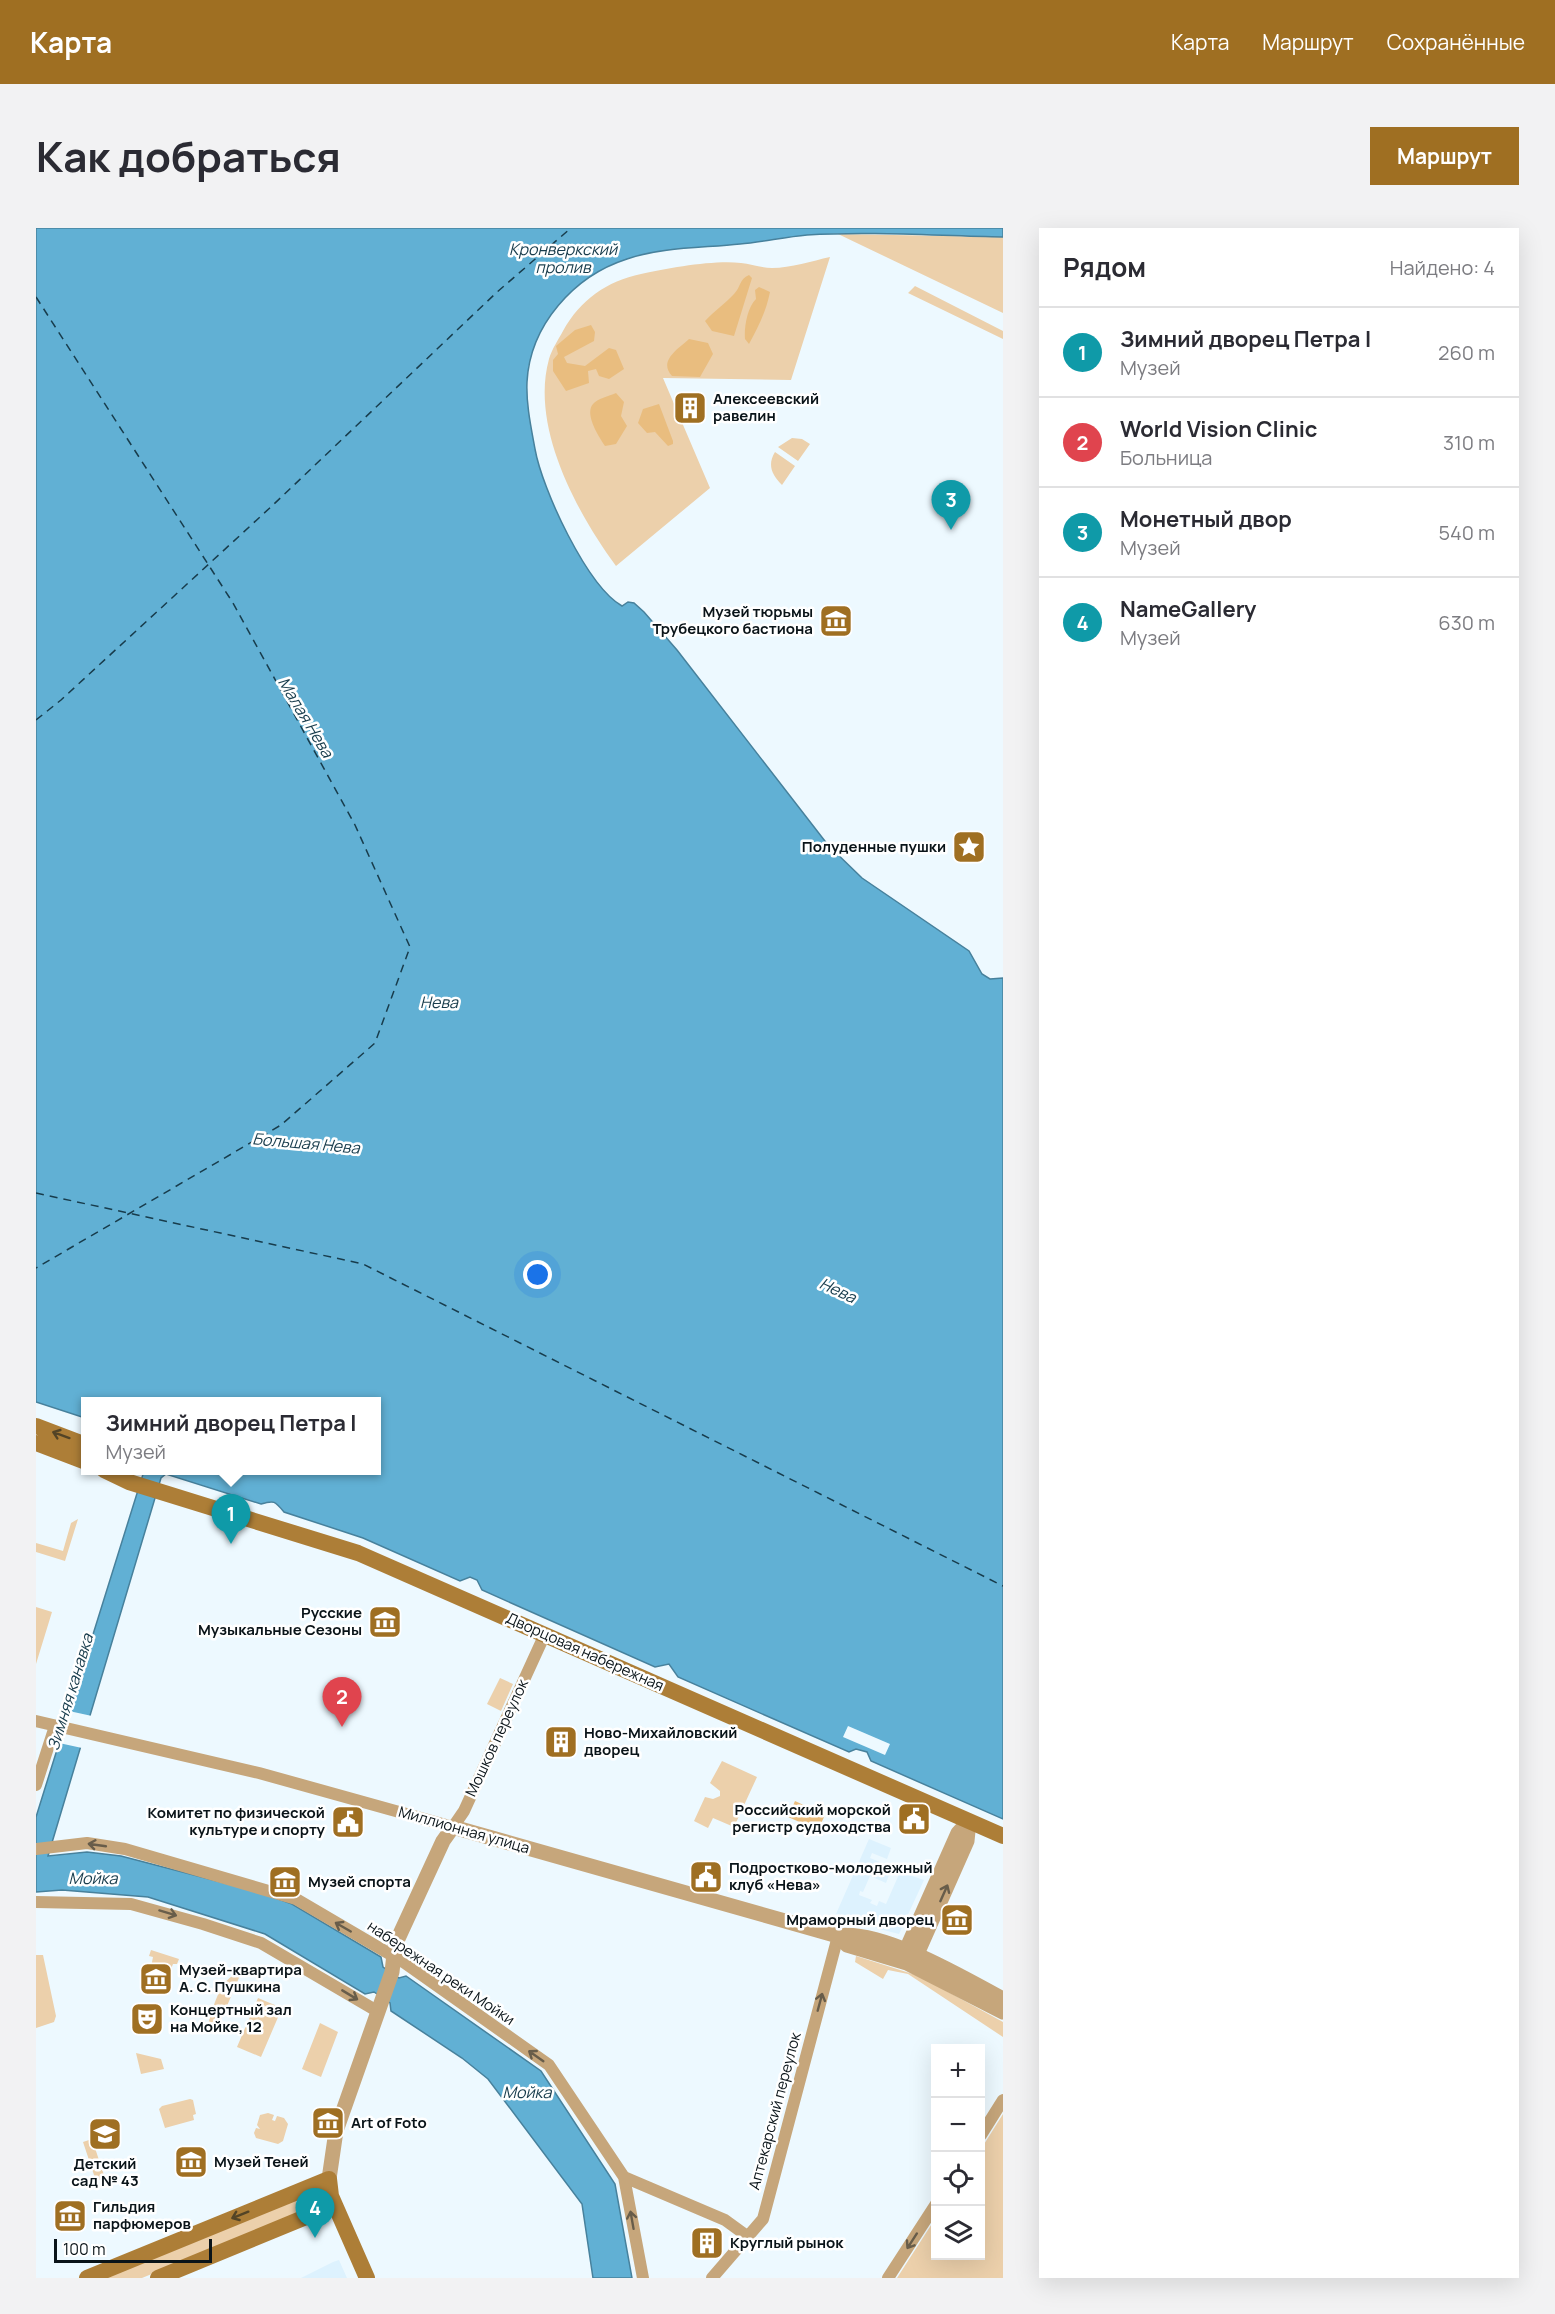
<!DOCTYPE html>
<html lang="ru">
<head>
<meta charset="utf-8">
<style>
  :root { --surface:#fff; --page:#f2f2f3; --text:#2b2b33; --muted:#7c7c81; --line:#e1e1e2; --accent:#9f6f22 }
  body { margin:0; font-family:Manrope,sans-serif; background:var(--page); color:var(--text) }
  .controls { position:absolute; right:18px; bottom:18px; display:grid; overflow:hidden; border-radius:0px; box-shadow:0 6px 24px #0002 }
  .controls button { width:54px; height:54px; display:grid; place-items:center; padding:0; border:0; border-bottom:2px solid var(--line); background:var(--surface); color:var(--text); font:30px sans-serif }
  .scale { position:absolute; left:18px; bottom:15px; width:158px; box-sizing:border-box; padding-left:6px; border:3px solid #0a1419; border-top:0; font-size:16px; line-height:21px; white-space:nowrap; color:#0a1419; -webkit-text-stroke:4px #fff; paint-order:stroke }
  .you { position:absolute; left:502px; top:1047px; width:21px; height:21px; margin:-15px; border:4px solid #fff; border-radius:50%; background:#1a73e8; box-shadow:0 0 0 9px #1a73e833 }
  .badge { display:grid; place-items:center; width:39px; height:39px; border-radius:50%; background:var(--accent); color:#fff; font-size:20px; font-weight:700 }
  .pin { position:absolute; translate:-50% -50px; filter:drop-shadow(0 2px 3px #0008) }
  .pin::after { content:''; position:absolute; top:32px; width:21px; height:18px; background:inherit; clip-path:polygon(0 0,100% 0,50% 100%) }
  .popup { position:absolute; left:45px; top:1169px; width:300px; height:78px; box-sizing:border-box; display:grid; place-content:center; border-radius:0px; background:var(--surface); filter:drop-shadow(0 2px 4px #0005); font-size:20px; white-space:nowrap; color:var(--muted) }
  .popup b { font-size:22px; color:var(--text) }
  .popup::after { content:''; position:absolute; left:50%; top:100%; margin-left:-12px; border:12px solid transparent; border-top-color:var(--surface) }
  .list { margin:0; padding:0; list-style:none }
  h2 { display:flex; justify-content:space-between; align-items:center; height:78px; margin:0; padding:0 24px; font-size:26px }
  h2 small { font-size:20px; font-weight:400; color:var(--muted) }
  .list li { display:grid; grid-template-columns:39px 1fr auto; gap:18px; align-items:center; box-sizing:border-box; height:90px; padding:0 24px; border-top:2px solid var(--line) }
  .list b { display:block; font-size:22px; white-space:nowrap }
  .list p { margin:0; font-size:20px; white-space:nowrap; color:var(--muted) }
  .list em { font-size:20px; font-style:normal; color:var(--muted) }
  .icon { flex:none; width:33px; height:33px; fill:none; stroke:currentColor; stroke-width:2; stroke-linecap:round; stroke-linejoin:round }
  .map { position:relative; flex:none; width:967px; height:2050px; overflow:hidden; border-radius:0px }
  header { display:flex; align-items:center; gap:36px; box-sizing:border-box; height:84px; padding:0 30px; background:var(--accent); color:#fff }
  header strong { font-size:28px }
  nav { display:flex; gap:33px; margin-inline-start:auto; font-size:21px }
  .intro { display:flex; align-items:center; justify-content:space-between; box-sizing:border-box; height:144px; padding:0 36px }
  h1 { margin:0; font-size:42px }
  .button { padding:15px 27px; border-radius:0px; background:var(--accent); color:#fff; font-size:21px; font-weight:700 }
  main { display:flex; gap:36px; padding:0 36px }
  aside { flex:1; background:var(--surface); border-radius:0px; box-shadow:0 6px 24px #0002 }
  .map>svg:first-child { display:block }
  .built { fill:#ddf2fe }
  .green { fill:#ecd0ab }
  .forest { fill:#e9bd7f }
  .water { fill:#61b0d4; stroke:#47819c; stroke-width:1.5 }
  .pier { fill:#edf9ff }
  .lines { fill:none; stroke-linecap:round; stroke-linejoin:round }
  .ferry { stroke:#183c4c; stroke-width:1.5; stroke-dasharray:8 6; stroke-linecap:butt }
  .minor { stroke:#c6a67b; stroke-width:12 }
  .tertiary { stroke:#c6a67b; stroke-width:15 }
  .secondary { stroke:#ad7e37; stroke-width:16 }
  .oneway { stroke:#534426 }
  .oneway2 { stroke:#685d4a }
  .labels { text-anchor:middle; stroke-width:5; stroke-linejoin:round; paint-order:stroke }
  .poi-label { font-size:15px; font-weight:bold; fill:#0a1419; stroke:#fff; text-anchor:start }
  .street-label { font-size:15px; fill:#0a1419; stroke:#fff }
  .water-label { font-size:16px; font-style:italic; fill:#183c4c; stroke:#fff }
</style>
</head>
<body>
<header>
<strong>Карта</strong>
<nav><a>Карта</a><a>Маршрут</a><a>Сохранённые</a></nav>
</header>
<div class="intro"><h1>Как добраться</h1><a class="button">Маршрут</a></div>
<main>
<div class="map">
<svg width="967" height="2050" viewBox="0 0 967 2050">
  <rect width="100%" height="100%" fill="#edf9ff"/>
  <!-- built -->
  <path class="built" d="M833,1611L855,1620L851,1631L836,1625L834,1630L856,1639L850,1655L834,1648L827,1664L824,1663L823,1667L836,1672L834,1675L841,1678L843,1673L850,1676L864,1644L888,1652L863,1706L808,1692V1688L800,1686Z
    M303,2032L311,2050H265L297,2034Z"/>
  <!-- green -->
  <path class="green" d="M802,6L967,9V85Z
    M794,29L755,152L627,150L674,260L580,338C541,285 494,199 513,131C516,121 522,112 527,103C544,72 571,53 605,46C633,40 677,32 705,35C715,36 726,40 736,40C755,40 776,33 794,29Z
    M879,58L967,103V111L872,65Z
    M756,210L766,211L774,216L762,233L742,219Z
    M739,224L759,238L746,257C736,247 731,237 739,224Z
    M42,1291L29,1333L0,1324V1315L27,1323L35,1295Z
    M0,1379L16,1384L0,1436Z
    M464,1450L477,1456L465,1483L451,1476Z
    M686,1533L721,1549L698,1599L677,1590L672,1600L658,1593L669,1569L677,1571L684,1568V1563L674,1555Z
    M115,1722L143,1731L141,1736H137L131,1751L114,1744L117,1729L113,1728Z
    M0,1727H7L20,1788L18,1794L0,1800Z
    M820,1728L883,1748L967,1794V1809L872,1746L852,1742L847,1751L819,1734Z
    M205,1745L179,1806L170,1802C177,1784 182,1748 205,1745Z
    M222,1770L246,1780L225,1829L201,1819Z
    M284,1795L302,1804L285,1849L266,1841Z
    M100,1825L125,1831L128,1841L105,1846Z
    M154,1871L157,1872L160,1886L157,1887L158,1892L129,1900L123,1881L126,1878Z
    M232,1885L238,1887L236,1892L239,1893L241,1888L248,1890L252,1896L247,1913L242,1916L220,1910L218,1905L220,1900L224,1901L221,1897L224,1887Z
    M967,1886V2050H861L899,1991L900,2028H945V1921Z
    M56,1911L69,1950L60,1953L47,1914Z
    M259,1971L265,1984L106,2050H67Z"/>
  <!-- forest -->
  <path class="forest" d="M713,47L716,50L698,108L676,103L669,93C678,83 689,76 698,66C705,59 703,51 713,47Z
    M723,59L734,64C730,84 722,99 713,116L709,111C708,100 711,80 720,71L719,62Z
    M555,97L559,104L558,113L528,129L531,135L549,138L573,120L580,122L588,141L573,151L563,148L560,141L552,143L553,155L530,163L517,143V132L522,126L520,118L539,102Z
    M653,111L672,115L677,126L664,149L636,148C622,133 642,121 653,111Z
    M580,165L588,174L585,188L591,198L580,216L569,218C563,209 548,186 557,176C561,171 573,168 580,165Z
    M623,176L637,213V216L632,218L619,204L611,205L602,195L607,181Z
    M759,1573L789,1587L782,1602L752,1589Z"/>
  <!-- water -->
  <path class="water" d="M0,0H967V9C902,8 836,3 771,7C749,9 726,14 704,16C667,20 626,19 591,31C538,48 494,97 491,154C490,176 495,199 499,221C506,261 551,358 586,378L592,374L598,375L608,384L641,422L792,617L826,650L933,723L946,746L954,751L967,750V1591L835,1533L831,1524L820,1521L813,1524L642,1449L633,1436L619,1439L446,1362L441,1352L434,1349L424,1353L327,1310L248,1284C239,1273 238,1272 225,1276L130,1246L125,1250L12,1628L51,1624L85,1628L223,1664L256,1676L345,1729L347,1739L363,1750L370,1748L505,1843L579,1956L596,2050H557L546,1976L452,1851L426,1830L355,1783L354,1775L338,1764L329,1766L229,1706L112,1669L26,1662L0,1664V1589L108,1243L340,1242V1174H50L49,1190L0,1174Z"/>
  <!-- pier -->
  <path class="pier" d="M33,1483L56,1488L46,1520L23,1515Z
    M812,1498L854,1516L849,1527L807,1509Z"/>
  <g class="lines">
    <!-- ferry -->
    <path class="ferry" d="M0,69L197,375L319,597L374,719L339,815L245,897L0,1040
      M0,492L25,472L237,277L460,65L535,0
      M0,965L327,1036L967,1358"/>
    <!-- minor -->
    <path class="minor" d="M0,1493L223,1545L417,1599L428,1583L509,1406
      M0,1557L19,1498
      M0,1621L51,1615L89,1621L260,1671L369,1735L513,1837L588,1949L607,2050
      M0,1674L95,1676L167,1696L225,1715L341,1783
      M945,1907L967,1872
      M588,1949L689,1992L711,2008
      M676,2050L727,1991L802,1708
      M852,2050L900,1976"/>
    <!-- tertiary -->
    <path class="tertiary" d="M802,1708C845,1701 928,1750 967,1771
      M871,1732L870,1722L922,1605L933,1593
      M874,1733L881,1726L931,1613L933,1593
      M293,1951L300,1903L356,1744L359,1717L407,1613L417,1599L802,1708L811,1717L871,1735L967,1784"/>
    <!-- secondary -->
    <path class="secondary" d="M0,1198L50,1217
      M0,1215L50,1234
      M68,1242L93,1254L322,1325L967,1608
      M51,2050L293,1951L295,1968L331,2050
      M122,2050L299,1977"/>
  </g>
  <!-- one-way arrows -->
  <defs><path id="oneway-shaft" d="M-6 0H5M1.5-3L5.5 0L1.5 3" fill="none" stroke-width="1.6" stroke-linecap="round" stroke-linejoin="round" transform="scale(1.5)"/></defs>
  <g class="oneway">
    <use href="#oneway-shaft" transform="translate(25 1207) rotate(-160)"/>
    <use href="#oneway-shaft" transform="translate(204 1987) rotate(158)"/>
  </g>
  <g class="oneway2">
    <use href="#oneway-shaft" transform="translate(61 1617) rotate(-172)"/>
    <use href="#oneway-shaft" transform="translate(908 1665) rotate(-66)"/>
    <use href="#oneway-shaft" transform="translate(132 1685) rotate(17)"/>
    <use href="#oneway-shaft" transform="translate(307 1699) rotate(-150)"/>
    <use href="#oneway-shaft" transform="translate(314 1767) rotate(31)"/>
    <use href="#oneway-shaft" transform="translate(784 1774) rotate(-75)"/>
    <use href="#oneway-shaft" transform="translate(500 1828) rotate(-145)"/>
    <use href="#oneway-shaft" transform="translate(596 1992) rotate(-100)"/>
    <use href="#oneway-shaft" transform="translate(876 2013) rotate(123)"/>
  </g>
  <!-- icons -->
  <defs>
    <symbol id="building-square" viewBox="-11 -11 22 22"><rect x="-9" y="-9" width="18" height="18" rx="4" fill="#9f6f22" stroke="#fff"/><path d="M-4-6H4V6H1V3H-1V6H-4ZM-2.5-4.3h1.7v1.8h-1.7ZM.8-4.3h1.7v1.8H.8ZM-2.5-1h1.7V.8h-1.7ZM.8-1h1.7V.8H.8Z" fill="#fff"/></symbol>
    <symbol id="museum-square" viewBox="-11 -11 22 22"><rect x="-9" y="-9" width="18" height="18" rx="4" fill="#9f6f22" stroke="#fff"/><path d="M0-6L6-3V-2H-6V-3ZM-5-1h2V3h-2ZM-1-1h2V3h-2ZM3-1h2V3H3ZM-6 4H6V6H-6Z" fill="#fff"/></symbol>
    <symbol id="sight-square" viewBox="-11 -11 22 22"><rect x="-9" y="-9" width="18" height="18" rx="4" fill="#9f6f22" stroke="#fff"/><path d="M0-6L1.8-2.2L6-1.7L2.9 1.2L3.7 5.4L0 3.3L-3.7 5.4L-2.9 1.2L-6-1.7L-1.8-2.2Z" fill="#fff"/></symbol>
    <symbol id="civic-square" viewBox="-11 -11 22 22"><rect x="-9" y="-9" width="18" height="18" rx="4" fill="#9f6f22" stroke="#fff"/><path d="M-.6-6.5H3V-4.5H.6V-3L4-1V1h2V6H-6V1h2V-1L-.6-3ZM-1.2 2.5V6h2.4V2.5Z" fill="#fff"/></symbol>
    <symbol id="theatre-square" viewBox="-11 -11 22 22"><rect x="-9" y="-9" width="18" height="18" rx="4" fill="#9f6f22" stroke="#fff"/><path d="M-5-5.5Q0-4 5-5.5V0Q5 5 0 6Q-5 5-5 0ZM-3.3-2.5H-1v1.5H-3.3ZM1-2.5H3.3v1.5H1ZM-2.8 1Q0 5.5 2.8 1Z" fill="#fff"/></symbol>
    <symbol id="school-square" viewBox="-11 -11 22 22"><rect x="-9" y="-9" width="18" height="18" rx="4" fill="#9f6f22" stroke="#fff"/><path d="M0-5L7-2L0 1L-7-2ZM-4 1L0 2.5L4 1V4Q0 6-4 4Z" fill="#fff"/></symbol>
  </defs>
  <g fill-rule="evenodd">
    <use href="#building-square" x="635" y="161" width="38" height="38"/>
    <use href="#museum-square" x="781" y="374" width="38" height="38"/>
    <use href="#sight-square" x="914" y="600" width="38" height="38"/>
    <use href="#museum-square" x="330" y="1375" width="38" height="38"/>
    <use href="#building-square" x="506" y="1495" width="38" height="38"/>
    <use href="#civic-square" x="859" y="1572" width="38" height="38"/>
    <use href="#civic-square" x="293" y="1575" width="38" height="38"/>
    <use href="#civic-square" x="651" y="1630" width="38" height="38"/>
    <use href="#museum-square" x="230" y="1635" width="38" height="38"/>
    <use href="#museum-square" x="902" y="1673" width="38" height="38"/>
    <use href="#museum-square" x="101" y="1732" width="38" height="38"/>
    <use href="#theatre-square" x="92" y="1772" width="38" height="38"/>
    <use href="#museum-square" x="273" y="1876" width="38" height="38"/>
    <use href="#school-square" x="50" y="1887" width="38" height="38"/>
    <use href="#museum-square" x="136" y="1915" width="38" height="38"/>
    <use href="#museum-square" x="15" y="1969" width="38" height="38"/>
    <use href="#building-square" x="652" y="1996" width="38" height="38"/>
  </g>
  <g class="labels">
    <!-- poi labels -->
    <g class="poi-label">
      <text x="677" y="176">Алексеевский<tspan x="677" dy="17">равелин</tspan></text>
      <text x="777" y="389" text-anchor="end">Музей тюрьмы<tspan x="777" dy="17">Трубецкого бастиона</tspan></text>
      <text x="910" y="624" text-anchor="end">Полуденные пушки</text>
      <text x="326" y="1390" text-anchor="end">Русские<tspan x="326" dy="17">Музыкальные Сезоны</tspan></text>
      <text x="548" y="1510">Ново-Михайловский<tspan x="548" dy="17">дворец</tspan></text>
      <text x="855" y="1587" text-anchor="end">Российский морской<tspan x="855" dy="17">регистр судоходства</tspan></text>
      <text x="289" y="1590" text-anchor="end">Комитет по физической<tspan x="289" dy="17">культуре и спорту</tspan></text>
      <text x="693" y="1645">Подростково-молодежный<tspan x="693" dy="17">клуб «Нева»</tspan></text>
      <text x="272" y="1659">Музей спорта</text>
      <text x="898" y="1697" text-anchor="end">Мраморный дворец</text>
      <text x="143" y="1747">Музей-квартира<tspan x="143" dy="17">А. С. Пушкина</tspan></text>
      <text x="134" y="1787">Концертный зал<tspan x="134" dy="17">на Мойке, 12</tspan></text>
      <text x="315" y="1900">Art of Foto</text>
      <text x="178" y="1939">Музей Теней</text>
      <text x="69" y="1941" text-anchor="middle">Детский<tspan x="69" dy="17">сад № 43</tspan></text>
      <text x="57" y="1984">Гильдия<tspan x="57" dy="17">парфюмеров</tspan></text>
      <text x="694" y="2020">Круглый рынок</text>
    </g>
    <!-- street labels -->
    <g class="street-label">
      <text transform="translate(549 1424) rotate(24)" y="5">Дворцовая набережная</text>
      <text transform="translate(461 1510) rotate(-65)" y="5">Мошков переулок</text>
      <text transform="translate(428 1602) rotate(16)" y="5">Миллионная улица</text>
      <text transform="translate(405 1745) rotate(34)" y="5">набережная реки Мойки</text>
      <text transform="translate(739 1883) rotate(-75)" y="5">Аптекарский переулок</text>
    </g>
    <!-- water labels -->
    <g class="water-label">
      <text x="527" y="27">Кронверкский<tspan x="527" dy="18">пролив</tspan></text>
      <text transform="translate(270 489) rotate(59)" y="6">Малая Нева</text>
      <text x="403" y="780">Нева</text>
      <text transform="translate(270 915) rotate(5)" y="6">Большая Нева</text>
      <text transform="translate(802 1062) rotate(25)" y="6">Нева</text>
      <text transform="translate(34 1464) rotate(-73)" y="6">Зимняя канавка</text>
      <text x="57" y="1656">Мойка</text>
      <text x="491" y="1870">Мойка</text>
    </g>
  </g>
</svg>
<div class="controls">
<button>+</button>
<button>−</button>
<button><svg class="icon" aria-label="locate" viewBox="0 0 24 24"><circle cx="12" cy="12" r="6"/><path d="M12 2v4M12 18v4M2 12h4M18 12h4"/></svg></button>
<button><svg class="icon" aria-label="layers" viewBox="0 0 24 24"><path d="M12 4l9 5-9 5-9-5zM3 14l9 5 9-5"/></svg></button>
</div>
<div class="scale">100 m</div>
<div class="you"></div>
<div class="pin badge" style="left:195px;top:1316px;background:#0f9aa8">1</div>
<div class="popup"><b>Зимний дворец Петра I</b>Музей</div>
<div class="pin badge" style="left:306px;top:1499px;background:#e0444e">2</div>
<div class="pin badge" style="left:915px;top:302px;background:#0f9aa8">3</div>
<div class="pin badge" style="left:279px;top:2010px;background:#0f9aa8">4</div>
</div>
<aside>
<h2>Рядом<small>Найдено: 4</small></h2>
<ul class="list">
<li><span class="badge" style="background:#0f9aa8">1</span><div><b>Зимний дворец Петра I</b><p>Музей</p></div><em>260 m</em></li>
<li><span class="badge" style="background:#e0444e">2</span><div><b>World Vision Clinic</b><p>Больница</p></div><em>310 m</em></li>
<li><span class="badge" style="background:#0f9aa8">3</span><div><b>Монетный двор</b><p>Музей</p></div><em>540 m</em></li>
<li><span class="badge" style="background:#0f9aa8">4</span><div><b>NameGallery</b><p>Музей</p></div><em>630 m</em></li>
</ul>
</aside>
</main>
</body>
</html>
